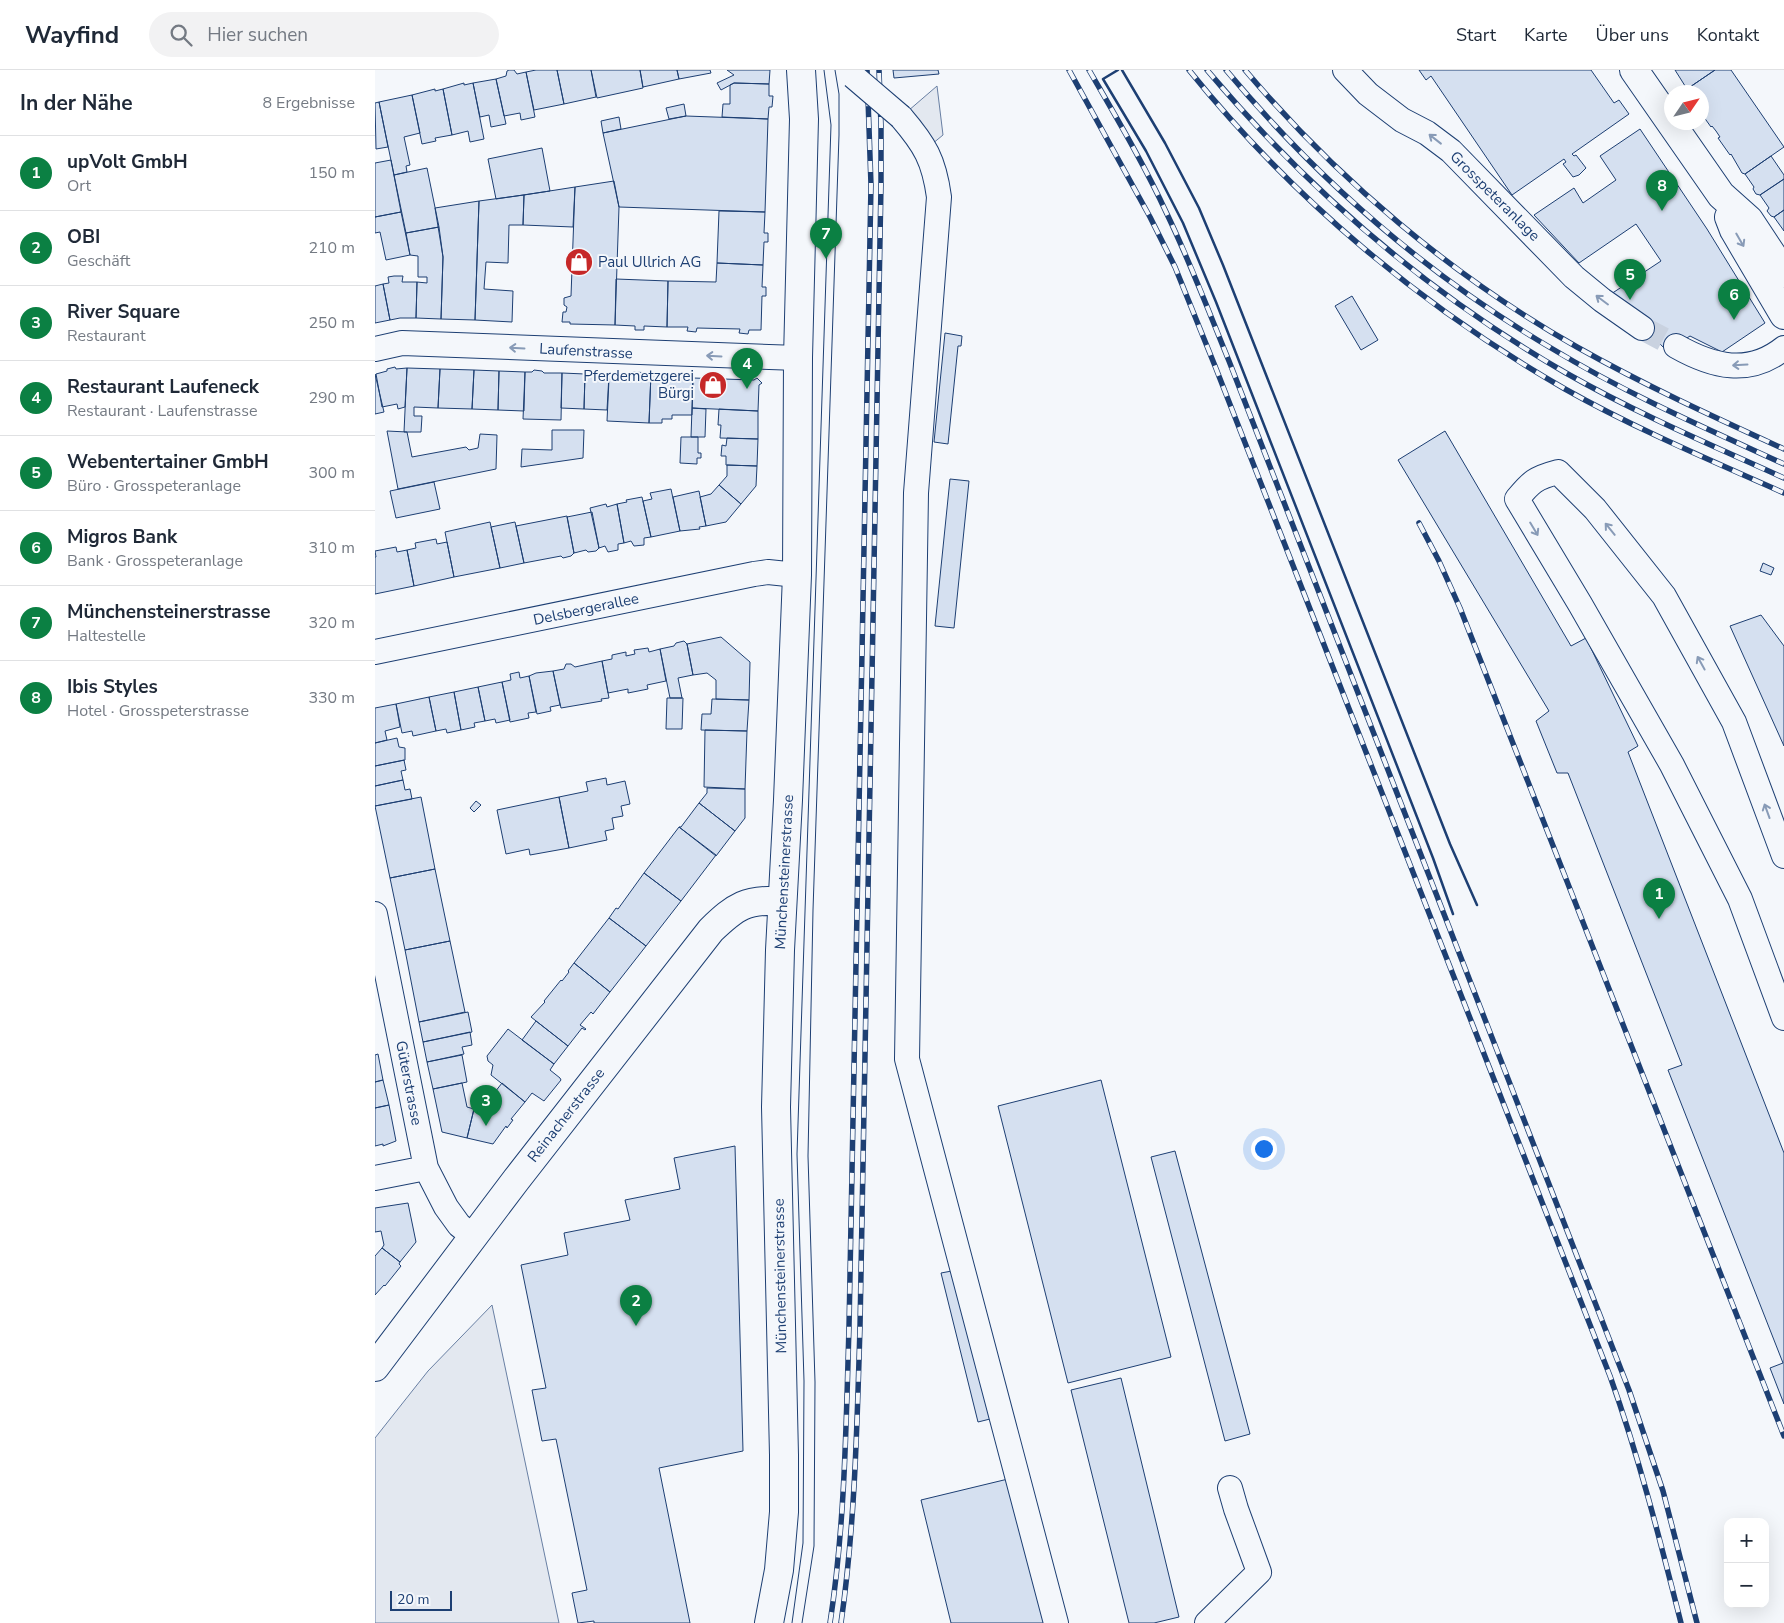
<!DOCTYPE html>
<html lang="de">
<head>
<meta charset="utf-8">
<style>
  :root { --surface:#fff; --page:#f2f2f3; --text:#1f2937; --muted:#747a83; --line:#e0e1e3; --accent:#0b8043 }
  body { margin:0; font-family:"Nunito Sans",sans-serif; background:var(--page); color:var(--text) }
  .controls { position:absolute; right:15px; bottom:15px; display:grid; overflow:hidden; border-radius:10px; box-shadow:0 5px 20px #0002 }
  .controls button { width:45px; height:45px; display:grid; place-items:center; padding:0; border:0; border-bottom:1px solid var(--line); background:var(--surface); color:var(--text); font:25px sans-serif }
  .compass { position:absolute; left:1289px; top:15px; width:45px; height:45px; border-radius:50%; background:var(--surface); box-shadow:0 5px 20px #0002; rotate:55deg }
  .scale { position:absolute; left:15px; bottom:12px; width:62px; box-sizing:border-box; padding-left:5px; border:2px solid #1d3f73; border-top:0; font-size:14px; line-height:18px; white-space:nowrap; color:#1d3f73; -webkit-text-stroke:4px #f4f7fb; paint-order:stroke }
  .you { position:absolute; left:888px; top:1078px; width:18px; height:18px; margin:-12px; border:4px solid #fff; border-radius:50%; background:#1a73e8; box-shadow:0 0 0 8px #1a73e833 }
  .badge { display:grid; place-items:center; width:32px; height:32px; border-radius:50%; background:var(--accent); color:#fff; font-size:16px; font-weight:700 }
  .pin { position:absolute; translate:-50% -41px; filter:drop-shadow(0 1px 2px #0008) }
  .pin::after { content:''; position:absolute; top:26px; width:18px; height:15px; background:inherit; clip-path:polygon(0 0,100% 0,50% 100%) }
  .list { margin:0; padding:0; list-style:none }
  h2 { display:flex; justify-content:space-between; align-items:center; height:65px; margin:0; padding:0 20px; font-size:21px }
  h2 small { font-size:16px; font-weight:400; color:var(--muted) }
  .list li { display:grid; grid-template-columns:32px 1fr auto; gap:15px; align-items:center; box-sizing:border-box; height:75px; padding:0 20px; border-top:1px solid var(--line) }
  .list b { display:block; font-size:19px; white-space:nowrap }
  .list p { margin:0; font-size:16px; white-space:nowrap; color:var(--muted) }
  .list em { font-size:16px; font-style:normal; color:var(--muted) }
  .icon { flex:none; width:28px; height:28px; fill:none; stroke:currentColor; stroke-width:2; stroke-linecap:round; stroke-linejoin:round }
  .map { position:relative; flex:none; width:1409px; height:1553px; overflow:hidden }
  header { display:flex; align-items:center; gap:30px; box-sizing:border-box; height:70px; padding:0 25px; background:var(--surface); border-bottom:1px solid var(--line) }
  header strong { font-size:24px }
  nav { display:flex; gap:28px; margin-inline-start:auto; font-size:18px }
  .search { width:350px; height:45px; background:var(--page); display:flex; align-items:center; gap:12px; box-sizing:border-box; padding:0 18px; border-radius:28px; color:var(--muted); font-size:19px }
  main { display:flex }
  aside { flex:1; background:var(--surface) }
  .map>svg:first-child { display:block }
  .parking { fill:#e3e8f0; stroke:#687fa3 }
  .building { fill:#d5e0f0; stroke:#1d3f73 }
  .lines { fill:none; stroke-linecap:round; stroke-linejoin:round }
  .minor-tunnel { stroke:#c9d2e0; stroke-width:24; stroke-dasharray:24 12; stroke-linecap:butt }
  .minor-casing { stroke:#1d3f73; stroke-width:26 }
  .major-casing { stroke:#1d3f73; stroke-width:30 }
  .minor { stroke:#f4f7fb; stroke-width:24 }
  .major { stroke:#f4f7fb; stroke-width:28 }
  .tram { stroke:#1d3f73; stroke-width:1 }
  .rail-casing { stroke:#1d3f73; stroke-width:5.5 }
  .rail { stroke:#f4f7fb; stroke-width:4; stroke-dasharray:11; stroke-linecap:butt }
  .minor-bridge-casing { stroke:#1d3f73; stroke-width:26; stroke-linecap:butt }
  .minor-bridge { stroke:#f4f7fb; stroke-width:24 }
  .wall { stroke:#1d3f73; stroke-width:2.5 }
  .oneway { stroke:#889bb7 }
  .labels { text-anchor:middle; stroke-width:4; stroke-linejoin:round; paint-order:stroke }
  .street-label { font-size:15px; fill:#1d3f73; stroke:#f4f7fb }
  .poi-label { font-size:15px; fill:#1d3f73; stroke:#f4f7fb; text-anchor:start }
</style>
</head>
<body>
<header>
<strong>Wayfind</strong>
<div class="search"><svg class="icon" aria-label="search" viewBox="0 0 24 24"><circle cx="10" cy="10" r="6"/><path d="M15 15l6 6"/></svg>Hier suchen</div>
<nav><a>Start</a><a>Karte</a><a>Über uns</a><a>Kontakt</a></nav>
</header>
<main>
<aside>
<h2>In der Nähe<small>8 Ergebnisse</small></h2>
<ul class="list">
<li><span class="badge">1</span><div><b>upVolt GmbH</b><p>Ort</p></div><em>150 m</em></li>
<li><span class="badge">2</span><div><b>OBI</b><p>Geschäft</p></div><em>210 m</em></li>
<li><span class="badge">3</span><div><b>River Square</b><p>Restaurant</p></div><em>250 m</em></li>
<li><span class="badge">4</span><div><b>Restaurant Laufeneck</b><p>Restaurant · Laufenstrasse</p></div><em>290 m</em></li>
<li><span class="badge">5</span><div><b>Webentertainer GmbH</b><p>Büro · Grosspeteranlage</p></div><em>300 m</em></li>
<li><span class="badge">6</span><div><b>Migros Bank</b><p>Bank · Grosspeteranlage</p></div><em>310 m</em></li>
<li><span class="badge">7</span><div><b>Münchensteinerstrasse</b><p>Haltestelle</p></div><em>320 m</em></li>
<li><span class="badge">8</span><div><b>Ibis Styles</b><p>Hotel · Grosspeterstrasse</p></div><em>330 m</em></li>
</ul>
</aside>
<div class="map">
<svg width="1409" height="1553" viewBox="0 0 1409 1553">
  <rect width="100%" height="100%" fill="#f4f7fb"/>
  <!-- parking -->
  <path class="parking" d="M562,16L568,65L551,79L526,47Z
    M117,1235L184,1553H0V1368L53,1301Z"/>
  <!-- building -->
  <path class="building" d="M134,0H139L142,4L151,2L160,47L146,50L145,43L129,46L121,9L131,6L132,1Z
    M161,0H182L189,34L159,40L151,2Z
    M182,0H216L221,27L189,34Z
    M216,0H265L268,18L222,28Z
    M265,0H302L304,9L268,17Z
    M302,0H335L336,3L304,9Z
    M352,0H395L394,14L359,13L346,20L342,13L359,5Z
    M518,0H563L564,4L519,8Z
    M1044,0H1216L1239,33L1244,30L1254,44L1197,84L1199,86L1201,85L1211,98L1204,105L1198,107L1188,94L1191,92L1189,89L1137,125L1056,6L1051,10Z
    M1300,0H1340L1312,19Z
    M1340,0H1356L1409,77L1370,104L1367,103L1356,84L1355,85L1343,68L1345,67L1341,61L1337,56L1336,57L1326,43V22H1312V19Z
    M121,9L131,54L116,57L114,45L105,47L98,13Z
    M89,13V15L98,13L109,69L95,72L93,61L77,65L68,19Z
    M359,13L394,14V26H398L397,37H394L393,49L347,47L348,34H355V15Z
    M60,19V21L68,19L77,65L60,68L61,71L47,74L37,25Z
    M37,25L45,63L29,67L35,95L31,96L32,102L19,105L4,32Z
    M4,32L13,77L1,79L0,33Z
    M309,34L311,46L294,49L291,38Z
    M311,46L393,49L390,142L244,137L228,63Z
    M244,47L246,59L228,63L226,51Z
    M1265,59L1332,159L1390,253L1347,282L1315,266L1292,281L1236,224L1286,191L1261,154L1204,193L1159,145L1199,118L1208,133L1241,110L1225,86Z
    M167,78L175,121L121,129L113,89Z
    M1396,86L1409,105V109L1385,125L1381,124L1378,119L1379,117L1370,104Z
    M16,90L26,142L0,147V93Z
    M52,98L64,157L31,163L19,105Z
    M1409,109V140L1399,147L1396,146L1392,141L1394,138L1385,125Z
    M239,111L244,137L240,255L195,254V252H187L188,242H191L192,237L189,235V228L196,226L200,117Z
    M200,117L198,157L148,155L149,125Z
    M149,125L148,155H134L133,193L111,192L109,219L138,221L137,252L100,250L104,131Z
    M104,131L100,250L66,249L68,187L60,138Z
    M1409,140V161L1399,147Z
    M344,141L390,142L389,163H393V172H389L388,195L342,193Z
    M26,142L35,185L11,190L5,162L0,163V147Z
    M64,157L68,187L66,249L41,248L42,212L52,213V207H43V186L35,185L31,163Z
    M342,193L388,195L387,217H391V226H387L386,260H374L373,264L364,263L365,259L322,258L321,262L312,261L313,257H292L293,211L341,212Z
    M19,206H28L27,212H42L41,248H25L15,250L8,214L14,213L13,207Z
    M241,209L293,211L292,257L269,256V260H260V256L240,255Z
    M8,214L15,250L0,253V216Z
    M977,226L1003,270L986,280L960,236Z
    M570,263L587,266L586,276H583L573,374L559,372Z
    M20,297L21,299L32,298L30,337L23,339L22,334L7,337L1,304L12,301V299Z
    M32,298L65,299L63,338L39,337V346H47L46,362H29Z
    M65,299L99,300L97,339L63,338Z
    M99,300L124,301L123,340L97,339Z
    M159,300L167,301L169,303H187L186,350L148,349L150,302H157Z
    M124,301L150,302L149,341L123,340Z
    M258,302L276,303L274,353L232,351L234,309L243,310V305L258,306Z
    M187,303L210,304L209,339L186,338Z
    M276,303H283L282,307L318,308L317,345H297V349H287V353H274Z
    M0,304L9,342L0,344Z
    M210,304L234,305L232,340L209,339Z
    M318,308L379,310L382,308L387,313L384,315L383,341L317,338Z
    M317,338L331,339L330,367H316Z
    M344,339L383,341V369L345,368L346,355H343Z
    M177,360H209L208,388L146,397L147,379L177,380Z
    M12,361L32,362L37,387L91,377L94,380L103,378L105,364L122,365L121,399L23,419Z
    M1070,361L1196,576L1211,568L1263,676L1253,682L1409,1083V1334L1395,1298L1408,1293L1293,1000L1307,995L1193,703H1182L1161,651L1174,641L1023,390Z
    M306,367H323V383H326V388H322V394L305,393Z
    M352,368L383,369L382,396L351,395V386H346L347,375L351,376Z
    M352,395L382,396L381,416L366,434L344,415L352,406Z
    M575,409L594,411L579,558L560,556Z
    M59,412L65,439L21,448L15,421Z
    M344,415L366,434L351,452L331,456L325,427L336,424Z
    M296,419L305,461L276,467L268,431L277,429L275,423Z
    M324,421L331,456L324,457L325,459L305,461L298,427Z
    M267,427L276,467L269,468V475L259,476L256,471L249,473L242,434L252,432L251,430Z
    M231,434L232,437L242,434L249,473L243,474V480L233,482L230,476L224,478L215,438Z
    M217,442L224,478L221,481L213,482L211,480L199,483L192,447Z
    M192,446L199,483L196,486L188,488L186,486L149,493L141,456Z
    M115,452L125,498L79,507L70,462Z
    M140,452L149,493L125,498L116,457Z
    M61,469L62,474L72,472L79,507L39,516L32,480L41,478L40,473Z
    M21,477L22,482L32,480L39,516L0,524V487H1L0,481Z
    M1388,493L1399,498L1396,505L1385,501Z
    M1386,545L1409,576V676L1355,556Z
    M346,567L375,592L374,630L341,629V610L332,603L318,605L312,574Z
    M309,571L312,574L318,605L303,608L307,628H295L285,579L299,576L301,573Z
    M273,578L274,582L285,579L291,611L272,615L273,619L253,623V619L233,623L227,591L237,589V585L251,582V586L260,584L259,580Z
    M227,591L234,628L226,629L227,631L186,638L178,601L189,599L191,594H196L200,597Z
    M178,601L185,635L175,637L176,641L162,644L154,606L161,603Z
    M144,602L145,608L154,606L161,642L153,643L154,648L135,652L127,612L136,610L135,604Z
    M127,612L135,650L121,653L120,649L110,651L103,617Z
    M103,617L110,651L99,653L100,657L86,660L79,622Z
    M79,622L86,660L72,663L71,659L61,661L54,627Z
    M54,627L61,661L38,666L37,661L27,663L21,634Z
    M292,628H308L307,659H291Z
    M337,629L374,630L372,661L326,660L327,644H336Z
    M21,634L25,657L10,661L12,670L0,673V638Z
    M330,660L372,661L370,719L329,717Z
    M22,668L24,677L30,678V690L0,696V673Z
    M29,690L31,700L26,701L28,710L0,716V696Z
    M231,708L232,715L250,711L255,734L246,736L248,746L237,748L239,759L230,761L232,770L194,778L184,727L213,721L211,712Z
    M28,710L30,720L35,719L37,729L0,736V716Z
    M332,718L370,719V748L360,761L324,733L332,723Z
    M46,727L60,799L15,808L0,736Z
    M184,727L194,778L155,785L154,779L131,784L122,740Z
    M101,731L106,735L99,742L95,738Z
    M324,733L360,761L341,786L304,757H306Z
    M304,757L341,785L306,831L269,803Z
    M60,799L75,871L30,880L15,808Z
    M269,803L306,831L271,876L234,848L241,838L243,839Z
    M234,848L271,876L235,922L199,893Z
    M75,871L90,942L44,952L30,880Z
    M199,893L235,922L218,944L216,942L205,955L211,959L210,960L207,958L193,976L156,947L170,932L169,931L186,910L187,911L194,902L193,901Z
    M93,942L97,962L48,972L44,952Z
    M161,951L193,976L179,994L147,970Z
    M133,959L179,994L175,1000L185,1008L186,1010L169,1031L157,1023L150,1032L116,1005L118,995L113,991L112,986Z
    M95,962L97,975L87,977L89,984L52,992L48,972Z
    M3,984L8,1010L0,1012V985Z
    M87,985L92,1012L58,1019L52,992Z
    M8,1010L14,1035L0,1038V1012Z
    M726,1010L796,1287L693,1313L623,1036Z
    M87,1013L92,1037L99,1039L92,1068L67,1062L58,1019Z
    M127,1013L150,1032L136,1049L138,1050L132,1058L131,1056L118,1074L92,1068L99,1039L106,1040Z
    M14,1035L21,1071L8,1076V1074L0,1076V1038Z
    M360,1076L368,1381L284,1398L315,1553H219V1551L203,1553L197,1523L212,1520L181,1369L167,1371L157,1320L171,1318L146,1195L193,1185L189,1163L255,1150L250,1130L305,1119L299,1088Z
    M800,1081L875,1364L850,1371L776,1087Z
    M33,1133L41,1172L25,1192L7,1178L9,1175L6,1161L0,1162V1138Z
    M7,1178L25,1192L24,1194L26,1196L10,1216L9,1215L0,1225V1186Z
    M582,1200L619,1348L603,1352L566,1203Z
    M746,1308L804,1547L779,1553H754L696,1320Z
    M633,1409L669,1553H576L546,1430Z"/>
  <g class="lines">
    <!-- minor-tunnel -->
    <path class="minor-tunnel" d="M1267,258L1301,276"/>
    <defs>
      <path id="minor" d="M970,0L993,24L1027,50L1052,63L1076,81L1199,207L1227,230L1267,258
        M526,47C550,75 559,90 564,127L541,423L532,989L681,1553
        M1301,276C1338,297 1374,306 1409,278
        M0,279L27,273L423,288
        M0,582L379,504L393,502L422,505
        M1409,786L1359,652L1289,526L1220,439L1183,402C1160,408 1156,412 1142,429L1205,534L1297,695L1365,829L1409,948
        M0,844L51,1098L71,1137L84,1155L99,1167
        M0,1108L51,1098
        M832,1553L884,1502L861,1439L855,1418"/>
      <path id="major" d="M1259,0L1346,125L1374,150L1409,203
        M1354,147L1359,160L1409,245
        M0,1297L141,1110L336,860C361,836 371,829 407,831
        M394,1553L404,1500L409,1442V1385L401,1037L405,880L413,730L422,505L423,288L429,49L426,0"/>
    </defs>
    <!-- minor casing -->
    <use href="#minor" class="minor-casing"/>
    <!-- major casing -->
    <use href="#major" class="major-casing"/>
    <!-- minor -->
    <use href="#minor" class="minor"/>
    <!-- major -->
    <use href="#major" class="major"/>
    <!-- tram -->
    <path class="tram" d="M417,1553L428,1473L429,1311L422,1084L456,55L449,0
      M427,1553L439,1476L440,1312L433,1086L438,840L464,65V24L460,0"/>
    <defs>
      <path id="rail" d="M694,0L775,147L800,197L840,296L1235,1306C1264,1387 1285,1470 1306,1553
        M714,0C741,47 769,94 792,144C815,192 834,242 854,291L1254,1320L1288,1421L1322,1553
        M814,0C918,129 1047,237 1190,319C1261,359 1335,390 1409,423
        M832,0C935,122 1052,223 1191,303C1261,343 1336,375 1409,408
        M851,0C943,110 1052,205 1176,278C1250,323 1330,358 1409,394
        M870,0C963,110 1077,206 1202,277C1269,315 1339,347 1409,379
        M1044,453L1064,491L1085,538L1409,1366
        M455,1553C470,1455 471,1356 474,1257L496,115L492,0
        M466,1553C480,1455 482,1356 485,1257L506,115V55L504,0"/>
    </defs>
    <!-- rail casing -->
    <use href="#rail" class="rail-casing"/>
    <!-- rail -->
    <use href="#rail" class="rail"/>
    <defs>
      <path id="minor-bridge" d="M478,6L526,47"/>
    </defs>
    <!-- minor-bridge casing -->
    <use href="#minor-bridge" class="minor-bridge-casing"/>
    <!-- minor-bridge -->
    <use href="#minor-bridge" class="minor-bridge"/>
    <!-- wall -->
    <path class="wall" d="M743,0L728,9L771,81L808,153L841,232L1058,788L1078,844
      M747,0L790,73L824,138L848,195L1075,774L1102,835"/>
  </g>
  <!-- one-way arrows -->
  <defs><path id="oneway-shaft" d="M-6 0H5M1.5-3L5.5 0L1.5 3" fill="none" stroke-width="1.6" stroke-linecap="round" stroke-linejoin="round" transform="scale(1.25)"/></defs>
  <g class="oneway">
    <use href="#oneway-shaft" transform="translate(1060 69) rotate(-142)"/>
    <use href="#oneway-shaft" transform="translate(1365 170) rotate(60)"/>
    <use href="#oneway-shaft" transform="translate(1227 230) rotate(-143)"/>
    <use href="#oneway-shaft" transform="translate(142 278) rotate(-177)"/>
    <use href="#oneway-shaft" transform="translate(339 286) rotate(-177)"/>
    <use href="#oneway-shaft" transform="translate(1365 295) rotate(177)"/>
    <use href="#oneway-shaft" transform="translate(1159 459) rotate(59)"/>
    <use href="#oneway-shaft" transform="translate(1235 459) rotate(-129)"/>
    <use href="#oneway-shaft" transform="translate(1326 593) rotate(-119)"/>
    <use href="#oneway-shaft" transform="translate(1392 741) rotate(-110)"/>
  </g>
  <!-- icons -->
  <defs>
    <symbol id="shop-disc" viewBox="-11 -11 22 22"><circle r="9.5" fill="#c62828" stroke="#f4f7fb"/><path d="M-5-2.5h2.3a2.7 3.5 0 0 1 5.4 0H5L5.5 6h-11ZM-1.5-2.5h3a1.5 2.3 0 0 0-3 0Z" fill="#fff"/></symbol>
  </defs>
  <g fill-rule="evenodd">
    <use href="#shop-disc" x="188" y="176" width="32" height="32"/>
    <use href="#shop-disc" x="322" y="299" width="32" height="32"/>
  </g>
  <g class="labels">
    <!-- street labels -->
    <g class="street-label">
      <text transform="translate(1120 126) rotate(45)" y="5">Grosspeteranlage</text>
      <text transform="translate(211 281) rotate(3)" y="5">Laufenstrasse</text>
      <text transform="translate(211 539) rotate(-12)" y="5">Delsbergerallee</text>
      <text transform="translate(409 802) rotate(-87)" y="5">Münchensteinerstrasse</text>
      <text transform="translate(34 1013) rotate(79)" y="5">Güterstrasse</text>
      <text transform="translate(191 1045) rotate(-52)" y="5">Reinacherstrasse</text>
      <text transform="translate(405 1206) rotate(-91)" y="5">Münchensteinerstrasse</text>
    </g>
    <!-- poi labels -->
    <g class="poi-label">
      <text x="223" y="197">Paul Ullrich AG</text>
      <text x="319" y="311" text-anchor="end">Pferdemetzgerei<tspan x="319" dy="17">Bürgi</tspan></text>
    </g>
  </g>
</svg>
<div class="controls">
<button>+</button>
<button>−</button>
</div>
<svg class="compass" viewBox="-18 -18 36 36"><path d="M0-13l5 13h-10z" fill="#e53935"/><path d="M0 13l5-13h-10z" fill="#747a83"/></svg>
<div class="scale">20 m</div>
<div class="you"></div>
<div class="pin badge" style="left:1284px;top:849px">1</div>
<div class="pin badge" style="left:261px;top:1256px">2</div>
<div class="pin badge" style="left:111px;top:1056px">3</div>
<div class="pin badge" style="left:372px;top:319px">4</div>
<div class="pin badge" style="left:1255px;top:230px">5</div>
<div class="pin badge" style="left:1359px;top:250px">6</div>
<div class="pin badge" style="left:451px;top:189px">7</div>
<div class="pin badge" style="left:1287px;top:141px">8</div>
</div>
</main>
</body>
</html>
